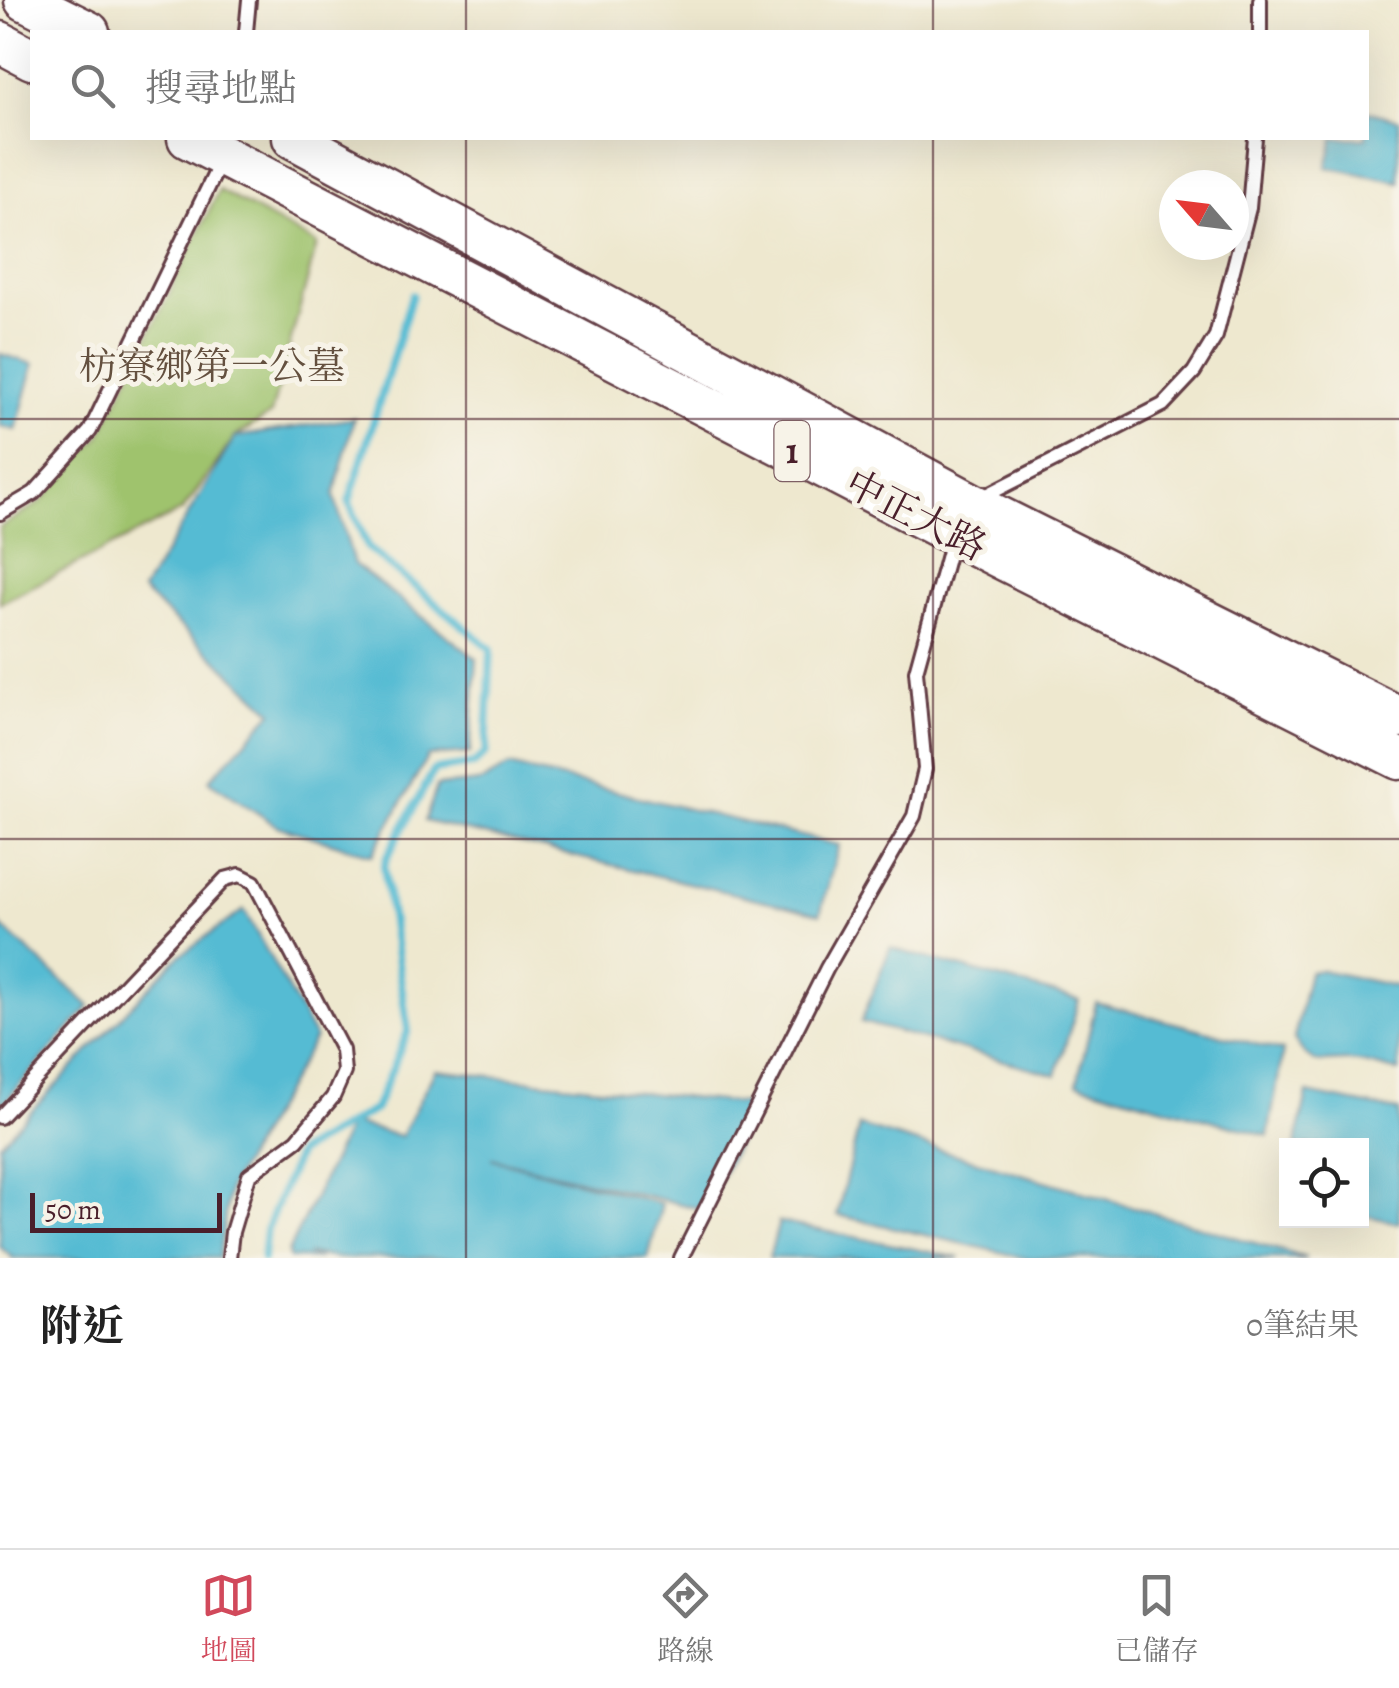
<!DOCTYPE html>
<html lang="zh-TW">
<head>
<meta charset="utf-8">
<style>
  :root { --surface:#fff; --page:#f6f6f6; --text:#222; --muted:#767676; --line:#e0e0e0; --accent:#d1495b }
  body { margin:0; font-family:Alegreya,"Noto Serif TC",serif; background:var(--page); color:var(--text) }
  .controls { position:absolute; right:30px; bottom:30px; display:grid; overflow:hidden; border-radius:0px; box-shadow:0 10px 40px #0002 }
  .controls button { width:90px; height:90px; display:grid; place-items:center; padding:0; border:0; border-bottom:2px solid var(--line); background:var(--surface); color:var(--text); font:50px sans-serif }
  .compass { position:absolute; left:1159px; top:170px; width:90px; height:90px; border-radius:50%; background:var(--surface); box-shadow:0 10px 40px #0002; rotate:298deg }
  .scale { position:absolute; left:30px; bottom:25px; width:192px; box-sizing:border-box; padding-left:10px; border:5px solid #4a1f2b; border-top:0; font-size:28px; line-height:35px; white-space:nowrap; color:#4a1f2b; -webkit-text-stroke:8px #f7f3e8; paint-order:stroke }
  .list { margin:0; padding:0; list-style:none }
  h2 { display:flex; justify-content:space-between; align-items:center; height:130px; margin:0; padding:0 40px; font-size:42px }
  h2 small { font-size:32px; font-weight:400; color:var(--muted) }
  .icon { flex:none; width:55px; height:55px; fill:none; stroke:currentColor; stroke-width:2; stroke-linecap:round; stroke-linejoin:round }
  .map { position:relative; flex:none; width:1399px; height:1258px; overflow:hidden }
  .search { position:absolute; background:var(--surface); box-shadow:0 10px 40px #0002; left:30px; right:30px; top:30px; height:110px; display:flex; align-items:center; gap:25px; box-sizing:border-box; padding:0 35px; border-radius:0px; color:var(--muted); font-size:38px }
  .sheet { height:290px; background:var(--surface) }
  nav { display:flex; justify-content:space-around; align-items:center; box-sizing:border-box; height:140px; border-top:2px solid var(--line); background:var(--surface); font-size:28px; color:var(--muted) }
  nav a { display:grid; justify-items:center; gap:5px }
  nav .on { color:var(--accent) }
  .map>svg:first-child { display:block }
  .green { fill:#9fc36d; stroke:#74714c; stroke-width:2.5 }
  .water { fill:#55bbd3; stroke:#506d7f; stroke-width:2.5 }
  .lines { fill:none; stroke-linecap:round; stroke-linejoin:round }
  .stream { stroke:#55bbd3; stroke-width:8 }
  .lane-casing { stroke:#633d44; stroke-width:18 }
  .primary-casing { stroke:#633d44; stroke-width:45 }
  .lane { stroke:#fff; stroke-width:12 }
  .primary { stroke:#fff; stroke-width:40 }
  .grid { fill:none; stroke:#4a1f2b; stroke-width:2.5; stroke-opacity:0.55 }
  .labels { text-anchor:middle; stroke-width:10; stroke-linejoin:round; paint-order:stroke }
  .shield { fill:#f7f3e8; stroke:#7e5f64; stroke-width:2.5 }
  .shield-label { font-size:35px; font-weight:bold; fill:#4a1f2b }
  .park-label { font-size:38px; fill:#64503f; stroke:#f7f3e8 }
  .street-label { font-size:38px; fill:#4a1f2b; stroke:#f7f3e8 }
</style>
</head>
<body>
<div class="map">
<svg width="1399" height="1258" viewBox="0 0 1399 1258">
  <rect width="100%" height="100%" fill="#f7f3e8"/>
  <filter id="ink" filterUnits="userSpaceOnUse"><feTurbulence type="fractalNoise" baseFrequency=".01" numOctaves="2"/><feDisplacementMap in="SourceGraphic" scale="20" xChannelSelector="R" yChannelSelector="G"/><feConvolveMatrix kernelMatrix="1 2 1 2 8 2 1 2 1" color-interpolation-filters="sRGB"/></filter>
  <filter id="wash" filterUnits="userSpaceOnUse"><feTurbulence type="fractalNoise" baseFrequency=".0048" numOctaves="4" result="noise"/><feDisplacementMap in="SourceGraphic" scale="40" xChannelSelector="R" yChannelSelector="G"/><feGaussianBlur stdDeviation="2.25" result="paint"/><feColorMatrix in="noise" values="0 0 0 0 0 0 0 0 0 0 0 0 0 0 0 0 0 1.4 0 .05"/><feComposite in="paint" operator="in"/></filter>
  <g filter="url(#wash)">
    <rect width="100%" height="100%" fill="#eee8cf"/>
    <!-- green -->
    <path class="green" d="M219,190L317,244L271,414L235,437L183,510L0,603V527L41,502L100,436Z"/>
    <!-- water -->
    <path class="water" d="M1367,111L1399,120V182L1327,167L1334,138H1366Z
      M0,354L34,364L16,430L0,426Z
      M354,418L334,495L354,564L477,659L470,753L428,756L372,855L277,826L209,780L273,712L142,591L235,437Z
      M509,766L839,845L820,914L425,821L437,786L481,782Z
      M244,910L315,1038L229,1188L219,1258H13L0,1247V1144L179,956Z
      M0,925L90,1006L0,1107Z
      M890,948L1079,1000L1056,1075L861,1022Z
      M1321,970L1399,987V1072C1384,1069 1365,1061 1349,1061C1317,1061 1314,1070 1294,1039L1309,972Z
      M1096,1003L1283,1051L1268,1136L1077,1083Z
      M435,1070L756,1105L705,1210L491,1158L662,1204L648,1258H340L307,1254L319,1258H289L288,1252L350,1123L401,1136Z
      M1307,1093L1399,1111V1223L1362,1215V1146L1296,1145Z
      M859,1126L1306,1258H1026L837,1215Z
      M779,1222L960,1258H961H769Z"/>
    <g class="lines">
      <!-- stream -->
      <path class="stream" d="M263,1258L266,1230L298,1153L375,1109L408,1031L384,868L386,859L434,770L474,764L486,753L491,649L368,548L349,502L412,295"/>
    </g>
  </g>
  <g filter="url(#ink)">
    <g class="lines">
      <defs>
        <path id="lane" d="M246,32L249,0
          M1260,32V0
          M979,499L1163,405L1194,372L1216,336L1249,208L1255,138
          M0,513L34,493L90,431L222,159
          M0,1117L225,879L240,875L254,882L342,1050L344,1072L333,1097L297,1140L249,1175L232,1232L229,1258
          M681,1258L827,968L914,816L925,769L916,671L952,540"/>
        <path id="primary" d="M25,0L89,32
          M0,42L32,59
          M188,138L953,534L1399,759
          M293,138L971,503L1399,717"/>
      </defs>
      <!-- lane casing -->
      <use href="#lane" class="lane-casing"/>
      <!-- primary casing -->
      <use href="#primary" class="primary-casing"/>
      <!-- lane -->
      <use href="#lane" class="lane"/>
      <!-- primary -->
      <use href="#primary" class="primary"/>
    </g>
  </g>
  <!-- grid -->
  <path class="grid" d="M466,0V32M933,0V32M466,138V1258M933,138V1258M0,419H1399M0,839H1399"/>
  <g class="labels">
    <!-- shield labels -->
    <rect class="shield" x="774.5" y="421" width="35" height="60" rx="8"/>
    <g class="shield-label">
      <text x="792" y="463">1</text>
    </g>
    <!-- park labels -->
    <g class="park-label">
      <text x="212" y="379">枋寮鄉第一公墓</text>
    </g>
    <!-- street labels -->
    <g class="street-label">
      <text transform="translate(916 515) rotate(27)" y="13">中正大路</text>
    </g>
  </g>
</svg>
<div class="controls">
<button><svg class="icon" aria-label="locate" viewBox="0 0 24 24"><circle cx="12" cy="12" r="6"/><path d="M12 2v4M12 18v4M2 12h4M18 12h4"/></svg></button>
</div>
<svg class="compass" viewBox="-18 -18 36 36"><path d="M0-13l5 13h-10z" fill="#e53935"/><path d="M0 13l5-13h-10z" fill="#767676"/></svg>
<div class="scale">50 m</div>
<div class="search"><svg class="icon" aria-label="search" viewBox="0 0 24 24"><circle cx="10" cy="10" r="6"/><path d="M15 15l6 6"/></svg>搜尋地點</div>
</div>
<section class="sheet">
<h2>附近<small>0筆結果</small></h2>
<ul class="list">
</ul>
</section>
<nav>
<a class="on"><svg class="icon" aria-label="map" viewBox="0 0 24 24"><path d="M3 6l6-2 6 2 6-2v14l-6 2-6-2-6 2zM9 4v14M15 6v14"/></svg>地圖</a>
<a><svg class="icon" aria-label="directions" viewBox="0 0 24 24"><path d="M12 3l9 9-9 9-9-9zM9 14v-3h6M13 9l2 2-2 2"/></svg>路線</a>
<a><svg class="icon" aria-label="saved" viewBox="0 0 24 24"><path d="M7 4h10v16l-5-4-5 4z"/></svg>已儲存</a>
</nav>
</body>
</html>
